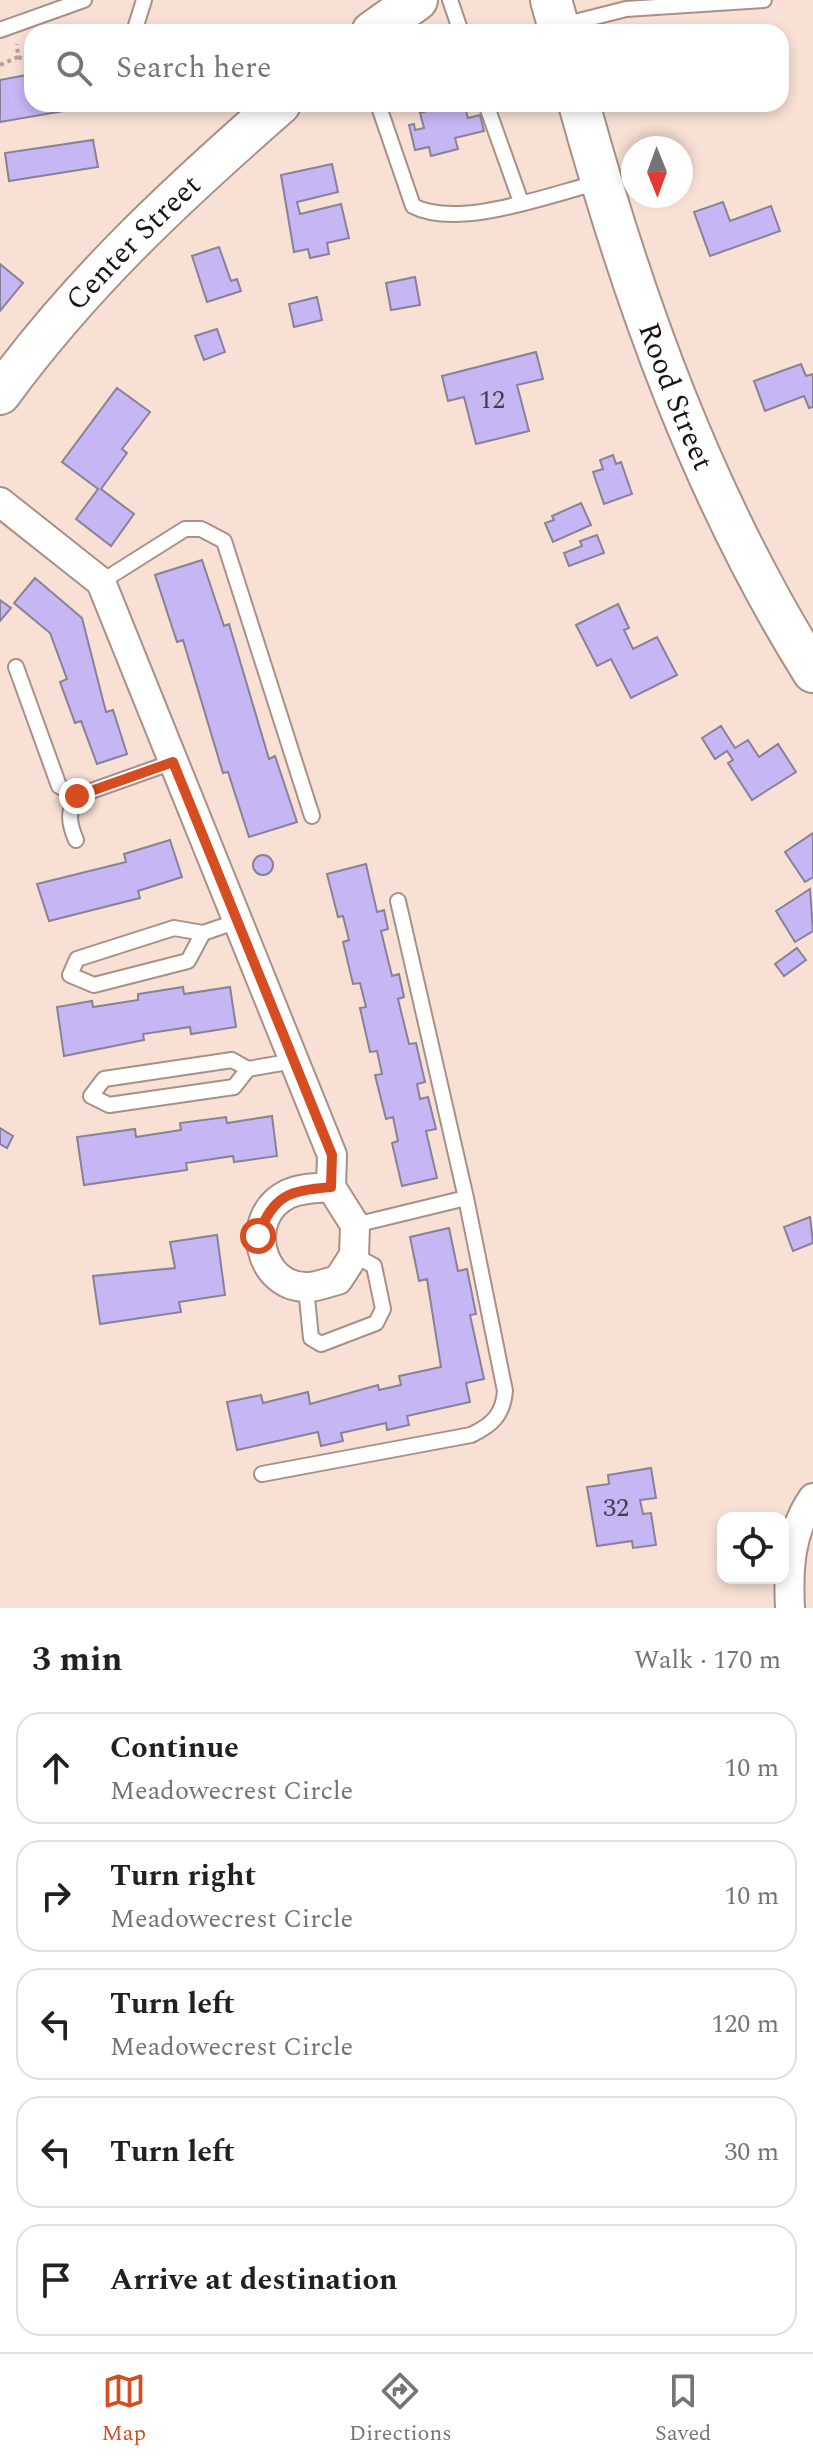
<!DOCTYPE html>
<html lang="en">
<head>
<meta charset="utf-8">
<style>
  :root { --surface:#fff; --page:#f2f2f2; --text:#202124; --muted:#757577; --line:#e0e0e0; --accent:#d54d20 }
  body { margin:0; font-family:Spectral,serif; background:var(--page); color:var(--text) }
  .controls { position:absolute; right:24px; bottom:24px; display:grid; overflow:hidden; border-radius:16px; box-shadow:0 4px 12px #0003 }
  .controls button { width:72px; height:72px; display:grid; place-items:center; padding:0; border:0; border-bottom:2px solid var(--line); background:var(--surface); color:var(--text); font:40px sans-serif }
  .compass { position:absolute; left:621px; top:136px; width:72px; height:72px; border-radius:50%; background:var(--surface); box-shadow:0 4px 12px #0003; rotate:179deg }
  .stop { position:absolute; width:24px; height:24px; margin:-18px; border:6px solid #d54d20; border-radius:50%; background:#fff }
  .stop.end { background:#d54d20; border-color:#fff; box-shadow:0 2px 8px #0008 }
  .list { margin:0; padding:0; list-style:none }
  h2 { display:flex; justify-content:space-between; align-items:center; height:104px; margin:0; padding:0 32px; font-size:34px }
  h2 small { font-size:26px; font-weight:400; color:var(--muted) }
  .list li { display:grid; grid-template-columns:52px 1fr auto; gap:24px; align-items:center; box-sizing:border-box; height:112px; margin:0 16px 16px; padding:0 16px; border:2px solid var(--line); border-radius:24px }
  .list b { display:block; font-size:30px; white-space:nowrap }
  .list p { margin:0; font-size:26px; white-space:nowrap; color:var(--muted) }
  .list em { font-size:26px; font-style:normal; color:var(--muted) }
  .icon { flex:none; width:44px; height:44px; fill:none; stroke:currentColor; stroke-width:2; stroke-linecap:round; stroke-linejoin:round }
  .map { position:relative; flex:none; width:813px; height:1608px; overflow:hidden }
  .search { position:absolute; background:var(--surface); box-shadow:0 4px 12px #0003; left:24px; right:24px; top:24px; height:88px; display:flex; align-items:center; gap:20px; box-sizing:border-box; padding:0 28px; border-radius:24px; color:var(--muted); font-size:30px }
  .sheet { height:744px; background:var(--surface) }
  nav { display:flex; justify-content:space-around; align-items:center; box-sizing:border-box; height:112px; border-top:2px solid var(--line); background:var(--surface); font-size:22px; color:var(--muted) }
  nav a { display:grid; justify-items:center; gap:4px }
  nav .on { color:var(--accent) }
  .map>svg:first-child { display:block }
  .building { fill:#c6b6f4; stroke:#878296; stroke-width:2 }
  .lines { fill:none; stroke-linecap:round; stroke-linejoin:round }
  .service-casing { stroke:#a79187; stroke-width:18 }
  .minor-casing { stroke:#a79187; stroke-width:32 }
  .secondary-casing { stroke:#a79187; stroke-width:44 }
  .path { stroke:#b3a097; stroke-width:4; stroke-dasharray:4 4; stroke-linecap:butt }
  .service { stroke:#fff; stroke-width:14 }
  .minor { stroke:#fff; stroke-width:28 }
  .secondary { stroke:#fff; stroke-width:40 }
  .route { stroke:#d54d20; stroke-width:10 }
  .labels { text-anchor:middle; stroke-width:6; stroke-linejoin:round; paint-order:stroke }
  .number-label { font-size:26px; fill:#463c49 }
  .street-label { font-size:30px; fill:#1c1410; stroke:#f8e0d5 }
</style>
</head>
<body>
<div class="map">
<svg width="813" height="1608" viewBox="0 0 813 1608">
  <rect width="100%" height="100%" fill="#f8e0d5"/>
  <!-- building -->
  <path class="building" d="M32,74V104H86L87,107L0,122V80Z
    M433,104H464L468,118L480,115L484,131L455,138L458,149L431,156L429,147L415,150L409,125L414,124L415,130L424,128L420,113L434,109Z
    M93,140L98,167L9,181L5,153Z
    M332,164L338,192L297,202L300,214L341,204L349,238L327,243L329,254L310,258L308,249L294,252L281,175Z
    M723,202L730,221L771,206L780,231L710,256L694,212Z
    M219,247L231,281L237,279L241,291L207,302L192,256Z
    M0,264L23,283L0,311Z
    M415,277L420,305L391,310L386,283Z
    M317,297L322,320L294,327L289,304Z
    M217,329L225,352L204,360L195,336Z
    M536,352L543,379L517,385L529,431L476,444L464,397L448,401L442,376Z
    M801,364L806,376L813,374V407L809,408L804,396L765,411L754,381Z
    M117,388L150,412L122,449L127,453L101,489L134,514L111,546L76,519L98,489L62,462Z
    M613,455L616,464L621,462L632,494L604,504L593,472L603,469L600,460Z
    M581,503L591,525L553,542L545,523L554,520L552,516Z
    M597,535L604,553L569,566L564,553L582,546L580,541Z
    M202,560L224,626L229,624L269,759L275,756L297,822L249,837L228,772L223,773L183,640L177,642L155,575Z
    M35,578L82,618L106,712L113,710L127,754L97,764L81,721L75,723L60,682L67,679L50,633L14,603Z
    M0,600L11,608L0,621Z
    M618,604L629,628L624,630L633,649L657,637L677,675L631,698L611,659L597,666L576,625Z
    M721,726L735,748L748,740L759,757L778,744L796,772L752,800L728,763L733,760L727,751L715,759L702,738Z
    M813,833V877L805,882L785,852Z
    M170,840L182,877L138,891L140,898L49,921L37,884L126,862L124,854Z
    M253 865a10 10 0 1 1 20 0a10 10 0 1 1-20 0Z
    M366,864L377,912L384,910L388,929L381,931L392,976L399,974L404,997L398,999L409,1044L416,1043L425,1082L417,1084L420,1099L428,1097L436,1129L426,1131L437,1178L402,1186L392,1143L398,1141L393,1117L386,1119L375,1075L382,1074L377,1051L370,1052L360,1008L366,1007L360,983L353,984L343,942L349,940L343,916L338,917L327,874Z
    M810,889L813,931L795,942L776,911Z
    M797,948L806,960L784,976L775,964Z
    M183,987L184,994L230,987L236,1027L191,1034L190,1027L143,1034L144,1040L64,1056L57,1007L92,1001L93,1007L138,1000V994Z
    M272,1116L277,1156L234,1162L233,1156L186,1163L187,1170L84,1185L77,1137L135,1129L136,1137L181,1130L180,1123L226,1117L227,1123Z
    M0,1128L13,1136L7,1148L0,1144Z
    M810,1217L813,1243L793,1251L784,1227Z
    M449,1228L458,1271L467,1269L476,1314L470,1315L484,1379L466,1383L470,1402L407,1416L409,1425L387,1430L386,1423L341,1433L343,1441L321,1446L318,1432L237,1450L227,1402L261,1395L263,1403L308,1392L310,1404L378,1385L379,1390L401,1385L399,1376L441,1367L427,1279L419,1281L410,1237Z
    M217,1235L225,1295L179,1302L181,1312L100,1324L93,1276L175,1268L170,1242Z
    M651,1468L656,1498L640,1500L643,1514L651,1513L656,1545L633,1548L632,1541L597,1546L587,1487L609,1484L608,1475Z"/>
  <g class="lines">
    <defs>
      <path id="service" d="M450,0L461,32
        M559,26L626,9L764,0
        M0,30L84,0
        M134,32L144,0
        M378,104L413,206C459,230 551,194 600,182
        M486,104L521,202
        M101,582L185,529H201L224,541L312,816
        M16,667L59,786L77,796L173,762
        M76,840C69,824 67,811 77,796
        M203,933L174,928L77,959L70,975L94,985L188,961L203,933L238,921
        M248,1069L232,1060L104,1079L91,1096L109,1105L234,1087L248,1069L294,1061
        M355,1225L466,1198L398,901
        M306,1288L311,1338L321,1344L376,1323L383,1309L374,1266L354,1255
        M262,1474L471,1435C492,1425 503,1415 505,1391L466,1198"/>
      <path id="minor" d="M0,502L101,582L332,1155L331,1187L355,1225L354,1255L338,1280C329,1282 317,1287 308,1287C259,1289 242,1216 288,1194C301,1188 318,1188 331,1187
        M790,1608C788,1569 790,1531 813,1498"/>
      <g id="secondary">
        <path d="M551,0L560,32"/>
        <path d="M372,32L417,0"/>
        <path id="s1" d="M579,104C634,303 703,496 813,672"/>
        <path id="s2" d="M0,394C82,282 176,195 280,104"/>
      </g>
    </defs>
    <!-- service casing -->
    <use href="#service" class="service-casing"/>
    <!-- minor casing -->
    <use href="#minor" class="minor-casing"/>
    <!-- secondary casing -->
    <use href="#secondary" class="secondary-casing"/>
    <!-- path -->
    <path class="path" d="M18,57L32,62
      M0,65L18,57L17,44"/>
    <!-- service -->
    <use href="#service" class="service"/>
    <!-- minor -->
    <use href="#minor" class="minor"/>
    <!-- secondary -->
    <use href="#secondary" class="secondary"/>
  </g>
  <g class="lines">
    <!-- route -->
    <path class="route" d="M77,796L173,762L332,1155L331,1187C289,1191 274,1194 258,1236"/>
  </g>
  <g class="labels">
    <!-- number labels -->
    <g class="number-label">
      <text x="492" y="408">12</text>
      <text x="616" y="1516">32</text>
    </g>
    <!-- street labels -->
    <g class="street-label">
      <text dy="10" stroke="none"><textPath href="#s2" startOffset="202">Center Street</textPath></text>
      <text dy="10" stroke="none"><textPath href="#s1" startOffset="308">Rood Street</textPath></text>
    </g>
  </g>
</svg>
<div class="controls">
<button><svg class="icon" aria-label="locate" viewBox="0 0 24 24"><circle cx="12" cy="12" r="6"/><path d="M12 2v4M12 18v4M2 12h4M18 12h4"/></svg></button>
</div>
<svg class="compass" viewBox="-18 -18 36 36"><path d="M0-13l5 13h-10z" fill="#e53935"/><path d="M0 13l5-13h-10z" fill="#757577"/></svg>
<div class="stop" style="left:258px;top:1236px"></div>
<div class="stop end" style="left:77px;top:796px"></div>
<div class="search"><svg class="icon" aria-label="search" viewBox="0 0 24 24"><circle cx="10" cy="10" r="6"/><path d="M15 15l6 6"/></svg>Search here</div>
</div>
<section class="sheet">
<h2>3 min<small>Walk · 170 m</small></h2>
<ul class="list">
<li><svg class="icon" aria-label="ahead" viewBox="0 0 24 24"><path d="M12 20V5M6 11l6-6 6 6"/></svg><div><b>Continue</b><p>Meadowecrest Circle</p></div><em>10 m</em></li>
<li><svg class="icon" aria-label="right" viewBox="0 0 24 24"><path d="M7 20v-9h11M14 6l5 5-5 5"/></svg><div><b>Turn right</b><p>Meadowecrest Circle</p></div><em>10 m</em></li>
<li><svg class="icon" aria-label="left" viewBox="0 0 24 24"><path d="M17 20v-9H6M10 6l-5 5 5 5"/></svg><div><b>Turn left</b><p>Meadowecrest Circle</p></div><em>120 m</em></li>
<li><svg class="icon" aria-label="left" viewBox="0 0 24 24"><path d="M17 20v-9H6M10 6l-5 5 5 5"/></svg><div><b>Turn left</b></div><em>30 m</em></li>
<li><svg class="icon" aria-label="arrive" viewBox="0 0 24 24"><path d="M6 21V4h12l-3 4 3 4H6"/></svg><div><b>Arrive at destination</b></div></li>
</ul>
</section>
<nav>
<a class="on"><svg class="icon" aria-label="map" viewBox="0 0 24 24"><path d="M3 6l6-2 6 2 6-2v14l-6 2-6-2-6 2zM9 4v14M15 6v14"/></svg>Map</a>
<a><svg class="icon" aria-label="directions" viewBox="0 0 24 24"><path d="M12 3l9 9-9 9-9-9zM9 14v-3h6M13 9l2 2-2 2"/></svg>Directions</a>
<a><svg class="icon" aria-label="saved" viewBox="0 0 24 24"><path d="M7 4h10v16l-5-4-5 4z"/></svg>Saved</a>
</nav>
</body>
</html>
